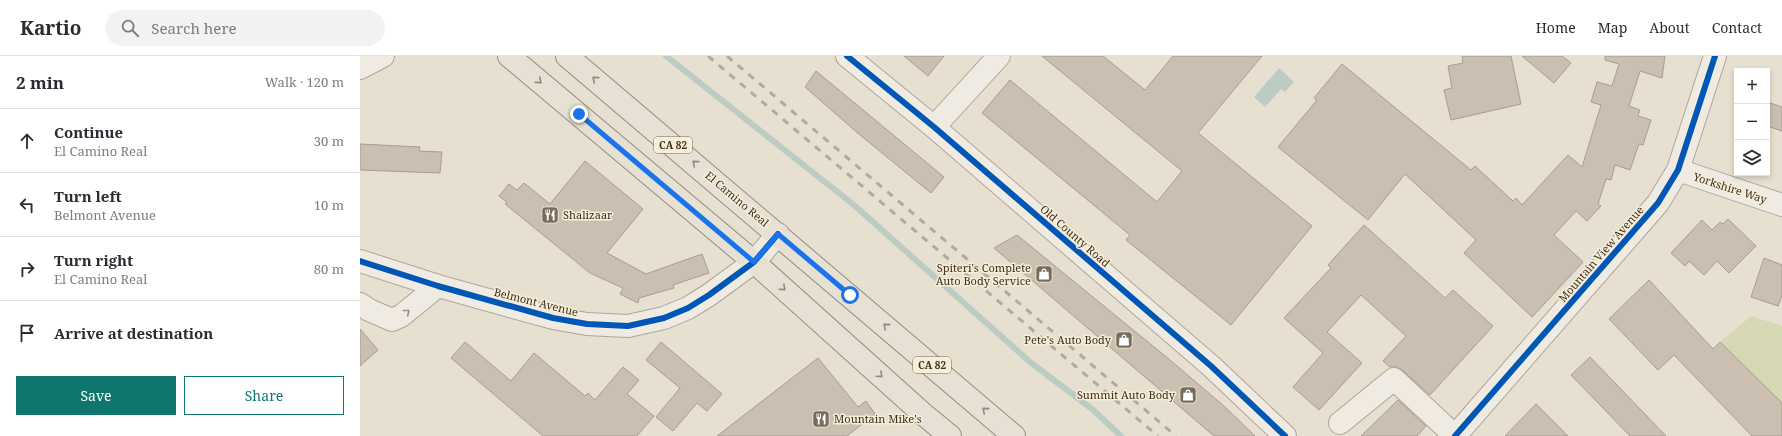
<!DOCTYPE html>
<html lang="en">
<head>
<meta charset="utf-8">
<style>
  :root { --surface:#fff; --page:#f2f2f3; --text:#2b2b33; --muted:#7c7c81; --line:#e1e1e2; --accent:#0f766e }
  body { margin:0; font-family:"Noto Serif",serif; background:var(--page); color:var(--text) }
  .controls { position:absolute; right:12px; top:12px; display:grid; overflow:hidden; border-radius:0px; box-shadow:0 2px 6px #0003 }
  .controls button { width:36px; height:36px; display:grid; place-items:center; padding:0; border:0; border-bottom:1px solid var(--line); background:var(--surface); color:var(--text); font:20px sans-serif }
  .stop { position:absolute; width:12px; height:12px; margin:-9px; border:3px solid #1a73e8; border-radius:50%; background:#fff }
  .stop.end { background:#1a73e8; border-color:#fff; box-shadow:0 1px 4px #0008 }
  .list { margin:0; padding:0; list-style:none }
  h2 { display:flex; justify-content:space-between; align-items:center; height:52px; margin:0; padding:0 16px; font-size:17px }
  h2 small { font-size:13px; font-weight:400; color:var(--muted) }
  .list li { display:grid; grid-template-columns:26px 1fr auto; gap:12px; align-items:center; box-sizing:border-box; height:64px; padding:0 16px; border-top:1px solid var(--line) }
  .list b { display:block; font-size:15px; white-space:nowrap }
  .list p { margin:0; font-size:13px; white-space:nowrap; color:var(--muted) }
  .list em { font-size:13px; font-style:normal; color:var(--muted) }
  .actions { display:flex; gap:8px; padding:12px 16px }
  .actions a { flex:1; padding:9px 0; border:1px solid var(--accent); border-radius:0px; text-align:center; font-size:14px; color:var(--accent) }
  .actions .main { background:var(--accent); color:#fff }
  .icon { flex:none; width:22px; height:22px; fill:none; stroke:currentColor; stroke-width:2; stroke-linecap:round; stroke-linejoin:round }
  .map { position:relative; flex:none; width:1422px; height:380px; overflow:hidden }
  header { display:flex; align-items:center; gap:24px; box-sizing:border-box; height:56px; padding:0 20px; background:var(--surface); border-bottom:1px solid var(--line) }
  header strong { font-size:19px }
  nav { display:flex; gap:22px; margin-inline-start:auto; font-size:14px }
  .search { width:280px; height:36px; background:var(--page); display:flex; align-items:center; gap:10px; box-sizing:border-box; padding:0 14px; border-radius:22px; color:var(--muted); font-size:15px }
  main { display:flex }
  aside { flex:1; background:var(--surface) }
  .map>svg:first-child { display:block }
  .green { fill:#d6d7b3 }
  .water { fill:#bcccc2 }
  .lines { fill:none; stroke-linecap:round; stroke-linejoin:round }
  .stream { stroke:#bcccc2; stroke-width:6 }
  .building { fill:#cbbfb2; stroke:#a89c90 }
  .minor-casing { stroke:#ada599; stroke-width:24 }
  .major-casing { stroke:#928b80; stroke-width:24 }
  .minor { stroke:#efebe3; stroke-width:22 }
  .major { stroke:#e6e1d4; stroke-width:22 }
  .rail { stroke:#afaaa2; stroke-width:3; stroke-dasharray:7 7; stroke-linecap:butt }
  .cycleway-casing { stroke:#f7eed8; stroke-width:8 }
  .cycleway { stroke:#0057b8; stroke-width:6 }
  .oneway { stroke:#92887a }
  .oneway2 { stroke:#968c82 }
  .route { stroke:#1a73e8; stroke-width:5 }
  .labels { text-anchor:middle; stroke-width:3; stroke-linejoin:round; paint-order:stroke }
  .shield { fill:#f7eed8; stroke:#756857; stroke-width:1 }
  .shield-label { font-size:10px; font-weight:bold; fill:#3d2e20 }
  .street-label { font-size:11px; fill:#3d2e20; stroke:#f7eed8 }
  .poi-label { font-size:11px; fill:#3d2e20; stroke:#f7eed8; text-anchor:end }
</style>
</head>
<body>
<header>
<strong>Kartio</strong>
<div class="search"><svg class="icon" aria-label="search" viewBox="0 0 24 24"><circle cx="10" cy="10" r="6"/><path d="M15 15l6 6"/></svg>Search here</div>
<nav><a>Home</a><a>Map</a><a>About</a><a>Contact</a></nav>
</header>
<main>
<aside>
<h2>2 min<small>Walk · 120 m</small></h2>
<ul class="list">
<li><svg class="icon" aria-label="ahead" viewBox="0 0 24 24"><path d="M12 20V5M6 11l6-6 6 6"/></svg><div><b>Continue</b><p>El Camino Real</p></div><em>30 m</em></li>
<li><svg class="icon" aria-label="left" viewBox="0 0 24 24"><path d="M17 20v-9H6M10 6l-5 5 5 5"/></svg><div><b>Turn left</b><p>Belmont Avenue</p></div><em>10 m</em></li>
<li><svg class="icon" aria-label="right" viewBox="0 0 24 24"><path d="M7 20v-9h11M14 6l5 5-5 5"/></svg><div><b>Turn right</b><p>El Camino Real</p></div><em>80 m</em></li>
<li><svg class="icon" aria-label="arrive" viewBox="0 0 24 24"><path d="M6 21V4h12l-3 4 3 4H6"/></svg><div><b>Arrive at destination</b></div></li>
</ul>
<div class="actions"><a class="main">Save</a><a>Share</a></div>
</aside>
<div class="map">
<svg width="1422" height="380" viewBox="0 0 1422 380">
  <rect width="100%" height="100%" fill="#e7e0d1"/>
  <!-- green -->
  <path class="green" d="M1391,260L1422,270V347L1360,286Z"/>
  <!-- water -->
  <path class="water" d="M919,12L934,26L925,36L921,33L905,51L894,41Z"/>
  <g class="lines">
    <!-- stream -->
    <path class="stream" d="M306,0L494,149L670,306L732,353L761,380"/>
  </g>
  <!-- building -->
  <path class="building" d="M544,0H584L568,20Z
    M682,0H743L785,34L813,0H902L838,77L952,170L871,269L766,184L770,179L622,57L650,24L797,146L822,115Z
    M1102,0H1151L1161,48L1091,64L1084,34L1092,32L1088,10L1103,7Z
    M1162,0H1202L1211,7L1194,27Z
    M1245,0H1305L1302,22L1280,15L1269,50L1280,54L1278,60L1291,64L1283,89L1279,88L1270,114L1255,109L1251,124L1246,123L1238,148L1241,150L1227,165L1216,155L1194,179L1223,206L1172,261L1104,197L1116,184L1045,118L1008,164L918,91L957,44L954,42L982,8L1111,114L1115,110L1153,145L1156,142L1162,149L1208,99L1222,111L1241,49L1231,46L1237,26L1252,30L1259,8L1245,4Z
    M456,15L584,121L571,137L500,79L445,31Z
    M1407,46L1422,51V75L1407,70Z
    M0,88L60,91L59,95L82,96L80,117L0,114Z
    M225,105L283,153L247,197L286,218L342,198L349,217L313,229L314,232L279,242L278,247L260,238L263,232L230,217L145,148L147,146L139,140L149,128L157,134L164,127L190,148Z
    M1368,163L1396,190L1369,217L1357,205L1344,219L1329,205L1325,210L1311,197L1342,164L1352,174L1360,166L1363,168Z
    M1004,169L1085,242L1093,234L1133,270L1070,339L1042,314L1037,311H1030L1023,305L1046,280L1001,239L967,276L1002,307L959,354L933,331L963,297L924,262L971,212L968,209Z
    M657,179L810,304L865,351L895,380H854L634,192Z
    M1404,202L1422,209V239L1418,250L1391,241Z
    M1289,224L1353,293L1360,286L1422,347V380H1392L1314,299L1298,314L1249,263Z
    M0,273L18,294L0,310Z
    M105,286L151,325L174,297L225,340L228,337L235,344L263,311L279,324L267,338L294,360L277,380H183L91,302Z
    M301,286L362,338L347,355L337,347L313,375L296,361L320,332L286,304Z
    M1230,301L1306,380H1270L1211,319Z
    M458,302L498,351L506,345L515,358L487,380H357Z
    M1038,344L1066,370L1057,380H1001Z
    M1176,348L1208,380H1145Z"/>
  <g class="lines">
    <defs>
      <path id="minor" d="M487,0L574,71L851,310L925,380
        M0,12L23,0
        M574,71L639,0
        M1318,114L1422,149
        M0,205L78,230L193,262L227,268L268,270L304,262L328,252L349,239L394,206L418,178
        M0,248L9,254L32,264L41,260L78,230
        M980,367L1034,323L1095,380
        M1095,380L1298,147L1318,114L1355,0"/>
      <path id="major" d="M149,0L394,206L562,357L590,380
        M207,0L654,380"/>
    </defs>
    <!-- minor casing -->
    <use href="#minor" class="minor-casing"/>
    <!-- major casing -->
    <use href="#major" class="major-casing"/>
    <!-- minor -->
    <use href="#minor" class="minor"/>
    <!-- major -->
    <use href="#major" class="major"/>
    <!-- rail -->
    <path class="rail" d="M348,0L798,380
      M367,0L816,380"/>
    <defs>
      <path id="cycleway" d="M487,0L574,71L851,310L925,380
        M0,205L78,230L193,262L227,268L268,270L304,262L328,252L349,239L394,206L418,178
        M1095,380L1298,147L1318,114L1355,0"/>
    </defs>
    <!-- cycleway casing -->
    <use href="#cycleway" class="cycleway-casing"/>
    <!-- cycleway -->
    <use href="#cycleway" class="cycleway"/>
  </g>
  <!-- one-way arrows -->
  <defs><path id="oneway-chevron" d="M-2-3.5L2.5 0L-2 3.5" fill="none" stroke-width="1.6" stroke-linecap="round" stroke-linejoin="round"/></defs>
  <g class="oneway">
    <use href="#oneway-chevron" transform="translate(235 23) rotate(-140)"/>
    <use href="#oneway-chevron" transform="translate(179 25) rotate(40)"/>
    <use href="#oneway-chevron" transform="translate(335 107) rotate(-140)"/>
    <use href="#oneway-chevron" transform="translate(423 232) rotate(42)"/>
    <use href="#oneway-chevron" transform="translate(526 270) rotate(-140)"/>
    <use href="#oneway-chevron" transform="translate(520 319) rotate(42)"/>
    <use href="#oneway-chevron" transform="translate(625 354) rotate(-139)"/>
  </g>
  <use class="oneway2" href="#oneway-chevron" transform="translate(47 256) rotate(-39)"/>
  <g class="lines">
    <!-- route -->
    <path class="route" d="M219,58L394,206L418,178L490,239"/>
  </g>
  <!-- icons -->
  <defs>
    <symbol id="restaurant-square" viewBox="-11 -11 22 22"><rect x="-9" y="-9" width="18" height="18" rx="4" fill="#786c5e" stroke="#f7eed8"/><path d="M-5-6h1v4h1v-4h1v4h1v-4h1v5L-1.5 .5V6h-2V.5L-5-1ZM5-6V6H3V1.5H1.5Q1.5-4 5-6Z" fill="#fff"/></symbol>
    <symbol id="shop-square" viewBox="-11 -11 22 22"><rect x="-9" y="-9" width="18" height="18" rx="4" fill="#786c5e" stroke="#f7eed8"/><path d="M-5-2.5h2.3a2.7 3.5 0 0 1 5.4 0H5L5.5 6h-11ZM-1.5-2.5h3a1.5 2.3 0 0 0-3 0Z" fill="#fff"/></symbol>
  </defs>
  <g fill-rule="evenodd">
    <use href="#restaurant-square" x="180" y="149" width="20" height="20"/>
    <use href="#shop-square" x="674" y="208" width="20" height="20"/>
    <use href="#shop-square" x="754" y="274" width="20" height="20"/>
    <use href="#shop-square" x="818" y="329" width="20" height="20"/>
    <use href="#restaurant-square" x="451" y="353" width="20" height="20"/>
  </g>
  <g class="labels">
    <!-- shield labels -->
    <g class="shield">
      <rect x="294" y="81" width="38" height="16" rx="3"/>
      <rect x="553" y="301" width="38" height="16" rx="3"/>
    </g>
    <g class="shield-label">
      <text x="313" y="93">CA 82</text>
      <text x="572" y="313">CA 82</text>
    </g>
    <!-- street labels -->
    <g class="street-label">
      <text transform="translate(1370 132) rotate(18)" y="4">Yorkshire Way</text>
      <text transform="translate(377 143) rotate(40)" y="4">El Camino Real</text>
      <text transform="translate(715 180) rotate(41)" y="4">Old County Road</text>
      <text transform="translate(1241 198) rotate(-49)" y="4">Mountain View Avenue</text>
      <text transform="translate(176 246) rotate(14)" y="4">Belmont Avenue</text>
    </g>
    <!-- poi labels -->
    <g class="poi-label">
      <text x="203" y="163" text-anchor="start">Shalizaar</text>
      <text x="671" y="216">Spiteri's Complete<tspan x="671" dy="13">Auto Body Service</tspan></text>
      <text x="751" y="288">Pete's Auto Body</text>
      <text x="815" y="343">Summit Auto Body</text>
      <text x="474" y="367" text-anchor="start">Mountain Mike's</text>
    </g>
  </g>
</svg>
<div class="controls">
<button>+</button>
<button>−</button>
<button><svg class="icon" aria-label="layers" viewBox="0 0 24 24"><path d="M12 4l9 5-9 5-9-5zM3 14l9 5 9-5"/></svg></button>
</div>
<div class="stop" style="left:490px;top:239px"></div>
<div class="stop end" style="left:219px;top:58px"></div>
</div>
</main>
</body>
</html>
